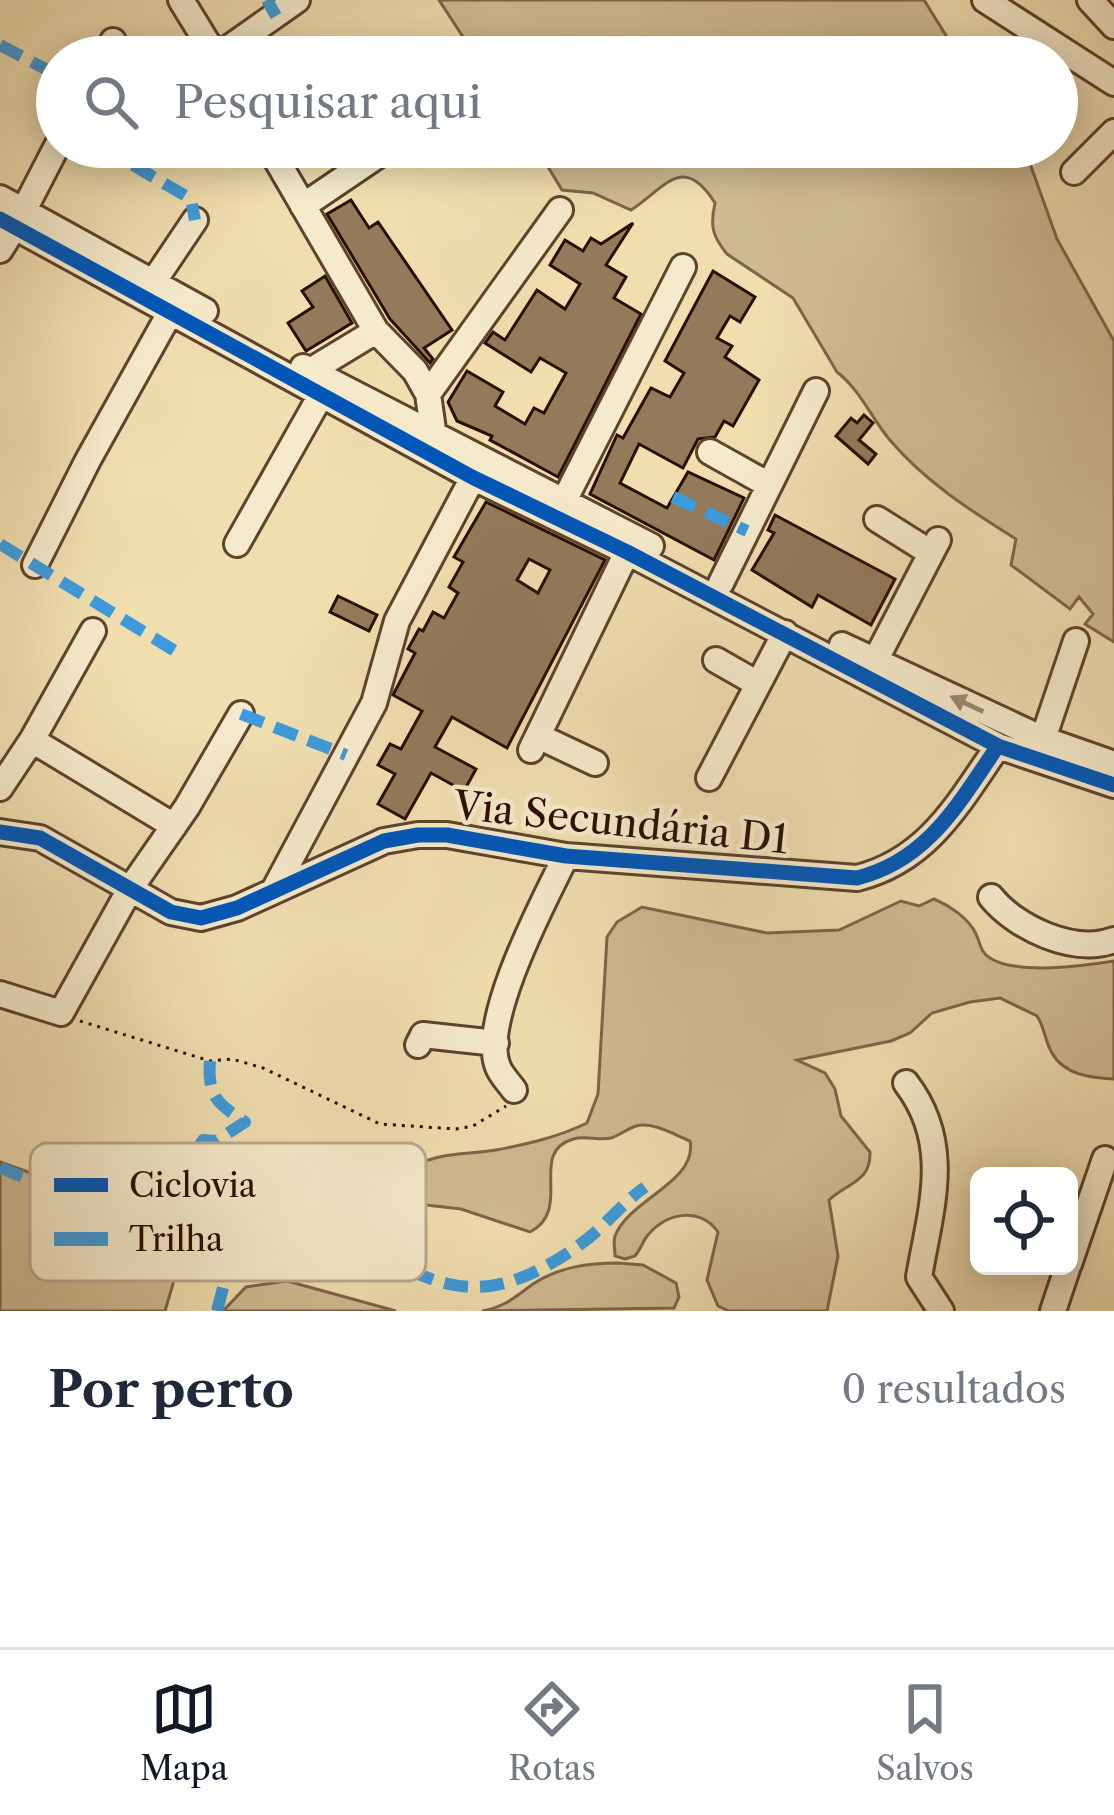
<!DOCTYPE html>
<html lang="pt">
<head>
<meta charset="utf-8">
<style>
  :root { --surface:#fff; --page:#f6f6f7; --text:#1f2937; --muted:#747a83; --line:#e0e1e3; --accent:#111827 }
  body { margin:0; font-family:"Libre Caslon Text",serif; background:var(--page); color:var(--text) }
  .controls { position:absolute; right:36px; bottom:36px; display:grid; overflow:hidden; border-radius:18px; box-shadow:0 6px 30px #0003 }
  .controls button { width:108px; height:108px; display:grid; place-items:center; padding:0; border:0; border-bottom:3px solid var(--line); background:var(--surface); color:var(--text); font:60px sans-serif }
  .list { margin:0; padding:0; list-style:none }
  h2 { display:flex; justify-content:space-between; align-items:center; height:156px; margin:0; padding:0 48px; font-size:51px }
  h2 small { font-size:39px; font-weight:400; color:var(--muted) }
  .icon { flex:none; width:66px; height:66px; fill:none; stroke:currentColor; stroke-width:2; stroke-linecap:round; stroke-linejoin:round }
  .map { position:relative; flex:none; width:1114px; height:1311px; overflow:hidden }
  .search { position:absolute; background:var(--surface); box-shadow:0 6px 30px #0003; left:36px; right:36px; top:36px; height:132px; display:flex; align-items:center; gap:30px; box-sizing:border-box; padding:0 42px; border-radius:66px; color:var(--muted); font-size:45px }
  .sheet { height:336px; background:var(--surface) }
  nav { display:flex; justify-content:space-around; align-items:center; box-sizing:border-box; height:168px; border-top:3px solid var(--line); background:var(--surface); font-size:33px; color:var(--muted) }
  nav a { display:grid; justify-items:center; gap:6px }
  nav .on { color:var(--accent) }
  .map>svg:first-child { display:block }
  .green { fill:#cfbb91; stroke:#7e6448; stroke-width:3 }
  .building { fill:#927a5b; stroke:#2c0e00; stroke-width:3; fill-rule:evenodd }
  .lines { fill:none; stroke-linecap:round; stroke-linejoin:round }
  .minor-casing { stroke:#5d422c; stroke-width:30 }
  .path { stroke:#2c0e00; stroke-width:3; stroke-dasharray:3 6; stroke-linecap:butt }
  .minor { stroke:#f5eacb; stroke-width:24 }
  .quiet { stroke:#3d9adc; stroke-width:12; stroke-dasharray:24 12; stroke-linecap:butt }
  .cycleway-casing { stroke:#f5eacb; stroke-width:22 }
  .cycleway { stroke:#0057b8; stroke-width:15 }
  .oneway { fill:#9b8770 }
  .labels { text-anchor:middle; stroke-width:9; stroke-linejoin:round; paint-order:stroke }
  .street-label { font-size:39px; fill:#2c0e00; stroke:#f5eacb }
  .key { fill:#f5eacb; stroke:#b9a88e; stroke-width:3 }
  .key-label { font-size:33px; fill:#2c0e00 }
</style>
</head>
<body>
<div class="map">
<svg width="1114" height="1311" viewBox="0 0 1114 1311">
  <rect width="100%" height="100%" fill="#f0deaf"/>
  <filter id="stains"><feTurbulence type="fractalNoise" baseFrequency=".00167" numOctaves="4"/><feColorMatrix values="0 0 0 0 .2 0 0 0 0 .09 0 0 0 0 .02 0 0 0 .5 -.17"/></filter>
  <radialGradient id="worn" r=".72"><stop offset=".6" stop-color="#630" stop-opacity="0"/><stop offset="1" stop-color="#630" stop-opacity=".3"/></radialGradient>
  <!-- green -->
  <path class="green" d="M439,0H924L947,37L974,57H476Z
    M536,147H1024L1057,239L1114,341V642L1085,624L1093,614L1079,597L1070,609L1011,565L1016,539C971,511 924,481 889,439C871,417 860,390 837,372L793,298L727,254C712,236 710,225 715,203C683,152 665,188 631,210L593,193L562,190Z
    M934,899C948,905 968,917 976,934C980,942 980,952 990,958C1016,975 1084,966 1114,961V1079C1092,1078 1064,1075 1052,1053C1045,1042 1045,1028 1037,1016L1000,998L970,1002L932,1013L910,1033L891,1041L797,1060L825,1073L835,1089L841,1116L870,1152C871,1182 847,1183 829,1200L838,1256L827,1311H729L718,1306L707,1280L718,1232C700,1205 662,1213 645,1239C642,1245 639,1251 635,1256L625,1259L615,1256C615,1249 613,1242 615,1236C629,1199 698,1182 690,1141C675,1135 652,1121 636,1126C627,1129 620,1135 611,1138C598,1141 586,1135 573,1139C527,1153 574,1209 530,1232L461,1209L417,1204L371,1208V1160L415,1166C440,1152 467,1155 496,1150C528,1144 558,1137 587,1123L598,1094L607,937L617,922L642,907L767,933L839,930L901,901L919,906Z
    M0,1162L62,1184L93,1204L132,1238L153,1248L171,1265L175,1277L165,1311H0Z
    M618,1263L643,1265L676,1283L679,1297L674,1308L482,1311C505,1307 515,1297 533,1284C559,1267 588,1263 618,1263Z
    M287,1281L396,1311H223L246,1287Z"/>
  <!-- building -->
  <path class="building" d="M351,200L369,228L378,222L452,330L424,348L433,359L430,363L390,319L327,214Z
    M633,223L606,265L626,277L614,298L641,314L558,477L490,440L492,436L457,421L448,402L467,371L503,392L495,406L525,424L534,408L544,413L566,373L540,358L531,372L485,343L493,332L505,340L537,290L565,309L580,284L550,265L565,240L583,251L591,238L601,244Z
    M713,271L755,297L740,322L730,316L717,338L732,346L725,357L759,380L733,426L724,421L715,437L698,439L683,468L639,444L620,483L667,508L688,472L744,498L714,560L590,494L617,435L623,438L651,388L670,397L684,373L665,361Z
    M325,276L352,323L306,351L288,323L313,307L302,291Z
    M864,415L873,423L859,440L876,454L868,464L836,436L851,418L857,423Z
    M486,502L605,560L507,748L452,717L435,747L476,769L464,791L431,773L405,819L378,804L395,774L378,765L390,744L401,749L422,711L393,695L415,653L408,649L419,629L423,631L433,612L444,618L458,593L449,587L463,562L454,557ZM529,559L550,570L538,593L517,580Z
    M775,515L895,579L871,625L818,595L812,607L752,570L774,533L768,530Z
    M338,596L377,615L369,631L330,612Z"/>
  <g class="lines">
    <defs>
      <path id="minor" d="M181,0L216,57L297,0
        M985,0L1114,83
        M1090,0L1114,26
        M105,57L113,41
        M269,147L376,331L415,371L428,394L435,444
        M1074,172L1114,132
        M0,198L205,311
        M303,206L390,147
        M24,210L57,146
        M0,219L472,477L627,552L998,746L1114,785
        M0,250L15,226
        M154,281L195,220
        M303,367L651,546
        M310,371L376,331
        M428,394L560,210
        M710,452L769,485
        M564,501L683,267
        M877,519L931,553
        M237,544L321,395
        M35,565L88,460L171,311
        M721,583L816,391
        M842,645L1043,739L1114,764
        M716,660L758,684
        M875,661L938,540
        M538,736L595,763
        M1043,739L1076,641
        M32,740L174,826
        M531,750L627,552
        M709,778L785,633
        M0,788L32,740L93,631
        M0,832L40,838L171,912L201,918L237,908L384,841L418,835H447L566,856L857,878C929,860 959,802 998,746
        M274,890L374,703L397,621L479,466
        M991,897C1016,928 1074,955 1114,940
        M0,994L61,1013L130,889L187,807L241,714
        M418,1045L423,1035L496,1043
        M906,1083C953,1144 931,1207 919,1277L941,1311
        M514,1090C509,1083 501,1075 498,1067C479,1022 545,899 566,856
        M1069,1264L1105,1159
        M1053,1311L1068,1266"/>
    </defs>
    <!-- minor casing -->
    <use href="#minor" class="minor-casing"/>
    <!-- path -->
    <path class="path" d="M80,1021L210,1061L232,1059L263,1068L380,1124L456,1129L473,1126L506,1106"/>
    <!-- minor -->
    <use href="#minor" class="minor"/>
    <!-- quiet -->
    <path class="quiet" d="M267,0L276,16
      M0,45L57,75
      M102,147L191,199L195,220
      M673,497L747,531
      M0,544L175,651
      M241,714L346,755
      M210,1061C207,1098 219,1104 245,1122L216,1141L203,1140L199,1146L212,1162C257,1154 294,1178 315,1217L310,1230
      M0,1167C43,1189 93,1193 140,1205C154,1209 168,1218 183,1221C192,1222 200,1218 209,1220C226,1224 243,1238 260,1239C285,1241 306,1225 332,1234C393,1254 439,1304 512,1281C540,1272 576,1250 598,1230C614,1215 627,1200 645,1187
      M217,1311L224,1284L257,1239"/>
    <defs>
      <path id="cycleway" d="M0,219L472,477L627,552L998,746L1114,785
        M0,832L40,838L171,912L201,918L237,908L384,841L418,835H447L566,856L857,878C929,860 959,802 998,746"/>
    </defs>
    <!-- cycleway casing -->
    <use href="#cycleway" class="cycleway-casing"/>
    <!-- cycleway -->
    <use href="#cycleway" class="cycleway"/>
  </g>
  <!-- one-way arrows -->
  <defs><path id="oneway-solid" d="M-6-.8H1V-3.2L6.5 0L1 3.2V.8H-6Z" transform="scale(3)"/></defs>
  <use class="oneway" href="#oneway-solid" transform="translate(967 704) rotate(-155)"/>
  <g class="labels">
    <!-- street labels -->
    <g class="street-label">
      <text transform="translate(621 822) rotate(6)" y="14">Via Secundária D1</text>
    </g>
  </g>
  <!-- legend -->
  <rect x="30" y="1143" width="396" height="138" rx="18" class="key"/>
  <rect x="54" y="1178" width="54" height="14" fill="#0057b8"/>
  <rect x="54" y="1232" width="54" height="14" fill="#3d9adc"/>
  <g class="key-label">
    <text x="129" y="1197">Ciclovia</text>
    <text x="129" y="1251">Trilha</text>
  </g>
  <rect width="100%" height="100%" filter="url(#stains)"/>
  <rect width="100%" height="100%" fill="url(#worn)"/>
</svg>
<div class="controls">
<button><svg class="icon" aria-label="locate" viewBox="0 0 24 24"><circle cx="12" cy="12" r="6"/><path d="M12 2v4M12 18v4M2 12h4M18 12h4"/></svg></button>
</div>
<div class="search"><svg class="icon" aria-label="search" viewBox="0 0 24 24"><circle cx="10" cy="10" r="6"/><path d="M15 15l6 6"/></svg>Pesquisar aqui</div>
</div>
<section class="sheet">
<h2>Por perto<small>0 resultados</small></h2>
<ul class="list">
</ul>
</section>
<nav>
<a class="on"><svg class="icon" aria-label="map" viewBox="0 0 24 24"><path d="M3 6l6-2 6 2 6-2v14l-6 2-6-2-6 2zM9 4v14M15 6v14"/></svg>Mapa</a>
<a><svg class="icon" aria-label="directions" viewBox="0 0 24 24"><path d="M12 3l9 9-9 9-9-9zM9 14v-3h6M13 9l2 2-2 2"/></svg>Rotas</a>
<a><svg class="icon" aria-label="saved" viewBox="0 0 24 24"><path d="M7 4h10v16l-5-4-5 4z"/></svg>Salvos</a>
</nav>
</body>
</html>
